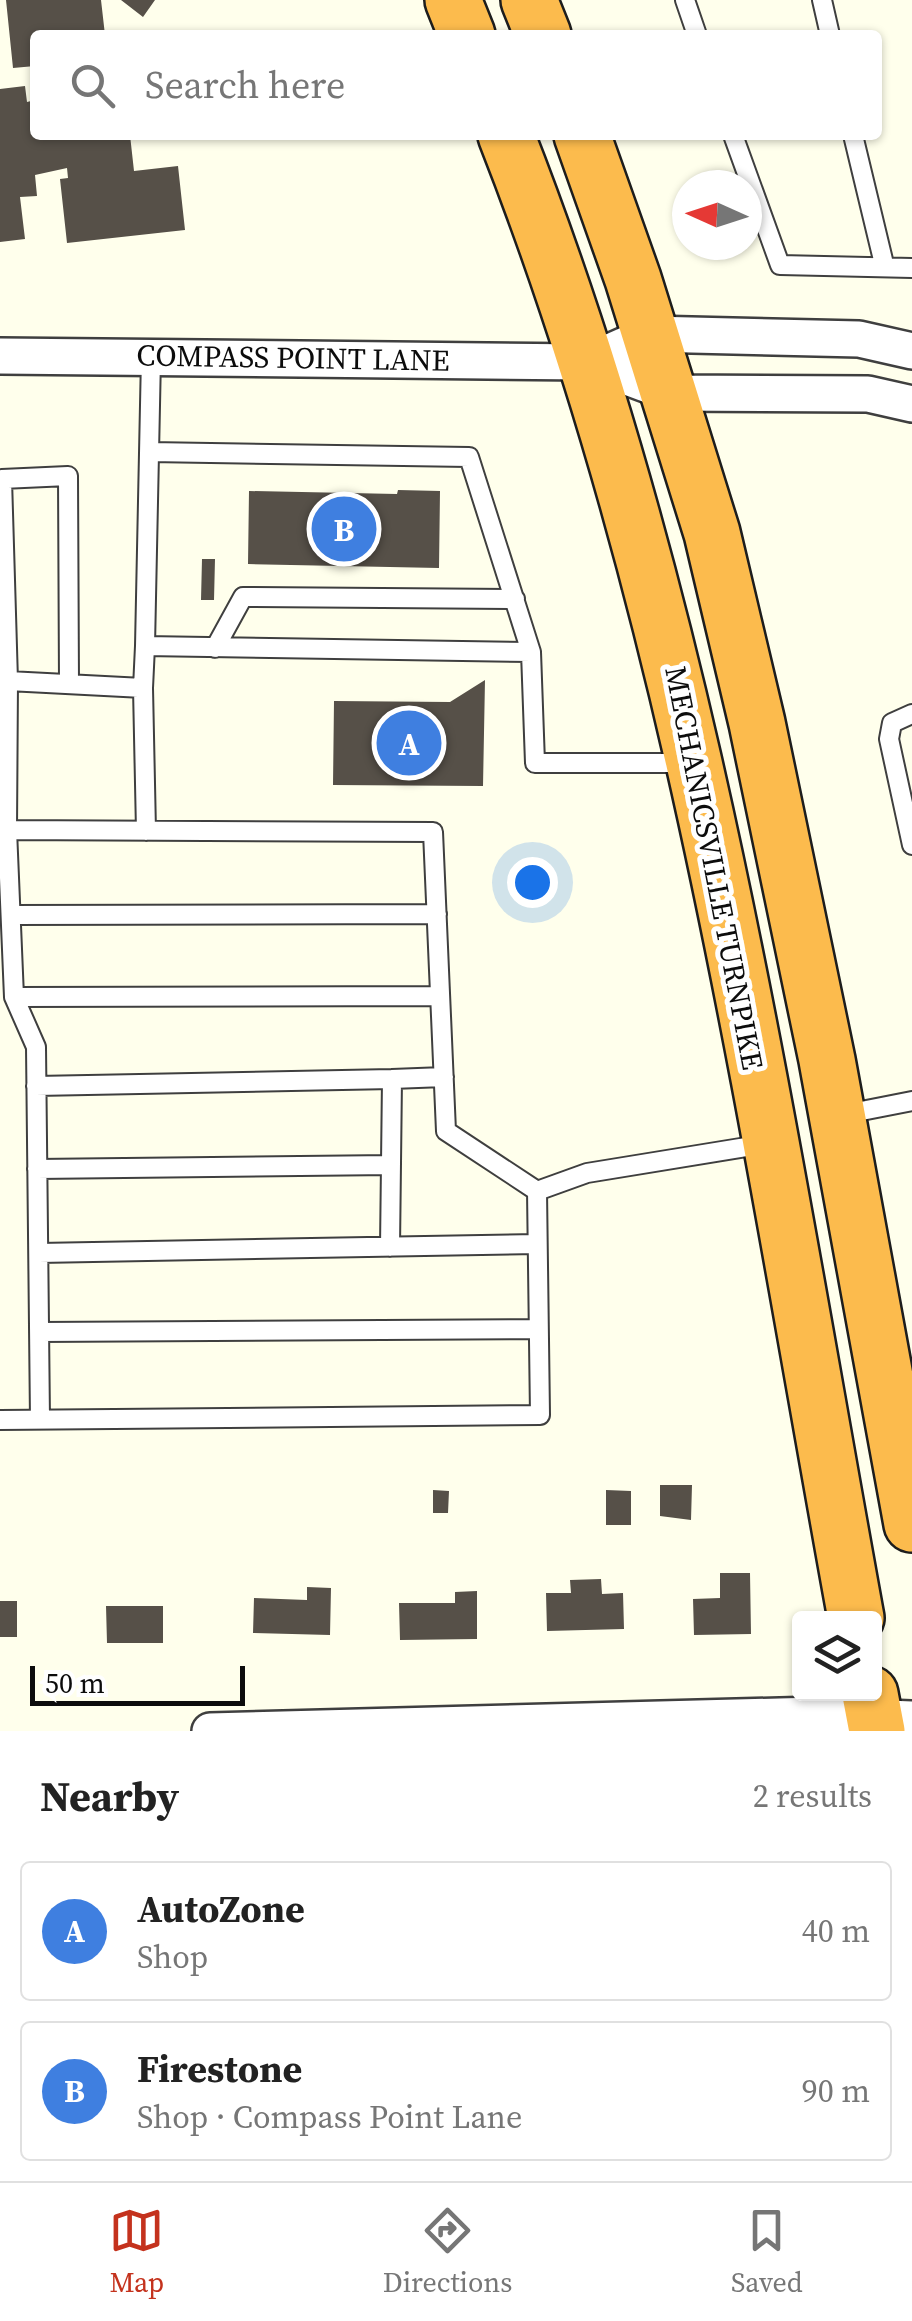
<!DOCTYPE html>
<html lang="en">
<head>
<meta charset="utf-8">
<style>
  :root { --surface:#fff; --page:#f6f6f6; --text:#222; --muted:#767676; --line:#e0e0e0; --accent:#c4321d }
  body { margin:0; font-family:"Source Serif 4",serif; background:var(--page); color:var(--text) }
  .controls { position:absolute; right:30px; bottom:30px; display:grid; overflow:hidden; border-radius:10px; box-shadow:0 2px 8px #0004 }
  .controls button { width:90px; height:90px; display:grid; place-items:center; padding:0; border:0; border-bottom:2px solid var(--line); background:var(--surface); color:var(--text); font:50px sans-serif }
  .compass { position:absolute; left:672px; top:170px; width:90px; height:90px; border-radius:50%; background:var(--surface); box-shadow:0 2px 8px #0004; rotate:273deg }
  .scale { position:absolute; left:30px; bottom:25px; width:215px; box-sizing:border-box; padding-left:10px; border:5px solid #0c0c0c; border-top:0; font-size:28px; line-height:35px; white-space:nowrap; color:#0c0c0c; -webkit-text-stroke:8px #fff; paint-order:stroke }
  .you { position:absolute; left:532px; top:882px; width:35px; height:35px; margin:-25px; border:8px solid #fff; border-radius:50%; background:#1a73e8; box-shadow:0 0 0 15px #1a73e833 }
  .badge { display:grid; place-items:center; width:65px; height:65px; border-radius:50%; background:var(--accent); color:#fff; font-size:32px; font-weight:700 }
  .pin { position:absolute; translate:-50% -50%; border:5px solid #fff; box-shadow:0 2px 10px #0006 }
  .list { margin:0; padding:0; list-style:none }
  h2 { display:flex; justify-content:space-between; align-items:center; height:130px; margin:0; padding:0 40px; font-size:42px }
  h2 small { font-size:32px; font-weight:400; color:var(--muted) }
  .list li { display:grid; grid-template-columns:65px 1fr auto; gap:30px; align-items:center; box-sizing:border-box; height:140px; margin:0 20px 20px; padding:0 20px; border:2px solid var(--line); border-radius:10px }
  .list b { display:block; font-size:38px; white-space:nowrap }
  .list p { margin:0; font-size:32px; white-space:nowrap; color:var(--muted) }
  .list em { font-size:32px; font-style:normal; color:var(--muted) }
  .icon { flex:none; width:55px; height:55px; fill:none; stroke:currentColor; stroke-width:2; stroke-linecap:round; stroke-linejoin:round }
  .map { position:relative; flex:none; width:912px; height:1731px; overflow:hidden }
  .search { position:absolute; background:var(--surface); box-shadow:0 2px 8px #0004; left:30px; right:30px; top:30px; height:110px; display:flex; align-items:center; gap:25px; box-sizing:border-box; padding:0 35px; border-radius:10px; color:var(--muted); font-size:38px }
  .sheet { height:450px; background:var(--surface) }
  nav { display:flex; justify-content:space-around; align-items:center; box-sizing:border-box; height:140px; border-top:2px solid var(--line); background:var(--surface); font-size:28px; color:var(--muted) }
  nav a { display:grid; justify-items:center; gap:5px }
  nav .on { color:var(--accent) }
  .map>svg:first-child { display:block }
  .building { fill:#565048 }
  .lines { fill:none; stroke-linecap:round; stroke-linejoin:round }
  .lane-casing { stroke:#3f3f3f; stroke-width:22 }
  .street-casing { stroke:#3f3f3f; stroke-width:40 }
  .highway-casing { stroke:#1d1d1d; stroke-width:60 }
  .lane { stroke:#fff; stroke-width:18 }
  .street { stroke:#fff; stroke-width:35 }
  .highway { stroke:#fcbb4d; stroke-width:55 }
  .labels { text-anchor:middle; stroke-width:10; stroke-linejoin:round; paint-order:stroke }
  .street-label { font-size:30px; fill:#0c0c0c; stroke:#fff }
</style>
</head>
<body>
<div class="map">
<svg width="912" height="1731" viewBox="0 0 912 1731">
  <rect width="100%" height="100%" fill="#ffffec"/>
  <!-- building -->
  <path class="building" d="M6,0H101L105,35H35V66L13,68Z
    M121,0H155L143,17Z
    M25,86L27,102L35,100V135H130L134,171L178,166L185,230L67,243L60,179L68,178L67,168L35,175L37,196L20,197L25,239L0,242V89Z
    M398,490L440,491L439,568L248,564L249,491L397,494Z
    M202,559H215L214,600H201Z
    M485,680L483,786L333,785L334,701L450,702Z
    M660,1485H692L691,1520L660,1516Z
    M433,1490L449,1491L448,1513H433Z
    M606,1490L631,1491V1525H606Z
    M720,1573H750L751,1634L694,1635L693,1599L720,1598Z
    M601,1579L602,1594L623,1593L624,1629L547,1631L546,1593H571L570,1580Z
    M307,1587L331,1588L330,1635L253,1633L254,1598L307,1600Z
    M477,1591V1639L400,1640L399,1603H455V1592Z
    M0,1601H17V1637H0Z
    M106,1606H163V1643H107Z"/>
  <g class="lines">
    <defs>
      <path id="lane" d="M685,0L697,35
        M822,0L830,35
        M733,135L780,265L912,268
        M853,135L884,264
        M150,452L469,457L531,652L145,646L151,357
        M215,648L243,597L515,599
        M531,652L535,763H688
        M0,681H8L2,479L68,476L69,684
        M143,688L145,646
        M912,714L892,723L889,739L912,845
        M7,830L14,997L36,1047L40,1419
        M11,915L437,914
        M14,997L440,996
        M36,1086L392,1079
        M841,1115L912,1101
        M37,1169L391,1165
        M537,1191L587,1173L765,1144
        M390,1247L392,1079L444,1077
        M39,1253L537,1244
        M39,1332L538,1329
        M0,1420L540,1415L537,1191L446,1131L433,832L7,830L8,681L143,688L146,831"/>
      <path id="street" d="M0,356L587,362L670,393L868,394L912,404
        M587,362L650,334L859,339L912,351
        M210,1731L815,1715L912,1719"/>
      <path id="highway" d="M453,0L467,35
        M529,0L543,35
        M506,135C693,611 765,1119 856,1618
        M582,135L633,279L712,533L757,723L827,1060L912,1524
        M870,1694L877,1731"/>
    </defs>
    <!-- lane casing -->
    <use href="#lane" class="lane-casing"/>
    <!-- street casing -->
    <use href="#street" class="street-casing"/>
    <!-- highway casing -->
    <use href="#highway" class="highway-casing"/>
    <!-- lane -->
    <use href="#lane" class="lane"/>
    <!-- street -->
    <use href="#street" class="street"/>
    <!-- highway -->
    <use href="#highway" class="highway"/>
  </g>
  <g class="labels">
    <!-- street labels -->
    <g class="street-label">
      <text transform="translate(293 358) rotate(1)" y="10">COMPASS POINT LANE</text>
      <text transform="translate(714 868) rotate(79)" y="10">MECHANICSVILLE TURNPIKE</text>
    </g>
  </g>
</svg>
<div class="controls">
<button><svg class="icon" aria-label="layers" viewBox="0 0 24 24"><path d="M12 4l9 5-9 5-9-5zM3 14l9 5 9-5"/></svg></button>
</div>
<svg class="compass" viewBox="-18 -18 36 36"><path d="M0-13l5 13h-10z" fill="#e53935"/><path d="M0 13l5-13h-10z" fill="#767676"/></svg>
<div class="scale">50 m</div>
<div class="you"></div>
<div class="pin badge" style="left:409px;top:743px;background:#3f7fe0">A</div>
<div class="pin badge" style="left:344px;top:529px;background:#3f7fe0">B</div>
<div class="search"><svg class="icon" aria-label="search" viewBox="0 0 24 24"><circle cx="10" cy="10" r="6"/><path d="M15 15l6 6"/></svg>Search here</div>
</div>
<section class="sheet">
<h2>Nearby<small>2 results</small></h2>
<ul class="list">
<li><span class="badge" style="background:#3f7fe0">A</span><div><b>AutoZone</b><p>Shop</p></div><em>40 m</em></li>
<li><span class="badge" style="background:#3f7fe0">B</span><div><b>Firestone</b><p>Shop · Compass Point Lane</p></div><em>90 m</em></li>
</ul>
</section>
<nav>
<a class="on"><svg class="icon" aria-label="map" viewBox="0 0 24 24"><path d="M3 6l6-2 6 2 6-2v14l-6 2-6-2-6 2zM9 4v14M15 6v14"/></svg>Map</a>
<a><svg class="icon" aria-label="directions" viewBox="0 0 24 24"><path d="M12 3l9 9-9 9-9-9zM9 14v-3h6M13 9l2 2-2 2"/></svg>Directions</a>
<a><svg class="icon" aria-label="saved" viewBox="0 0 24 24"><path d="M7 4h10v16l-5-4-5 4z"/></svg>Saved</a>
</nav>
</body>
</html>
